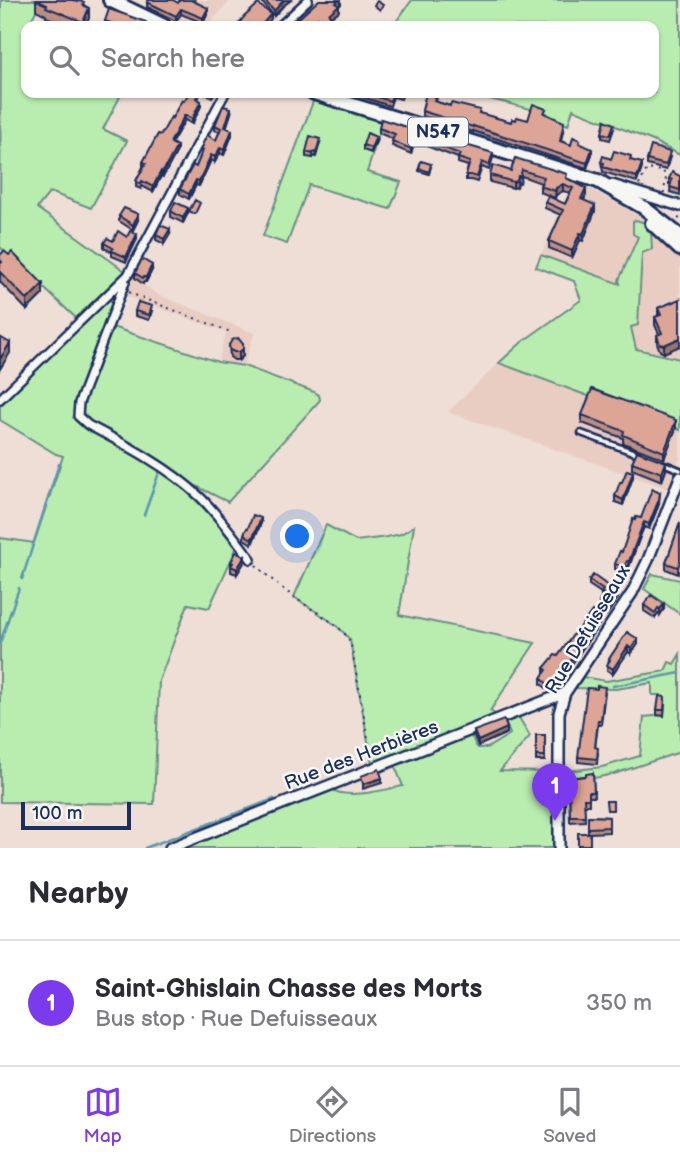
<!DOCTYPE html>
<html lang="en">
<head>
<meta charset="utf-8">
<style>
  :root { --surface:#fff; --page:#f7f7f7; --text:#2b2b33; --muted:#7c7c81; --line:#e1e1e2; --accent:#7c3aed }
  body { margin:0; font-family:"Balsamiq Sans",sans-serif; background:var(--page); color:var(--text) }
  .scale { position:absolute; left:21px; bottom:18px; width:110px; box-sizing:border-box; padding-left:7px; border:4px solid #1b2f5e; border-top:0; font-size:19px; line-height:24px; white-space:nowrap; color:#1b2f5e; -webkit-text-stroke:5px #f6f6f2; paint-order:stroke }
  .you { position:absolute; left:298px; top:537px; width:24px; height:24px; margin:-18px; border:5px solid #fff; border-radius:50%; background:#1a73e8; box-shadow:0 0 0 10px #1a73e833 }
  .badge { display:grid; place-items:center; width:46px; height:46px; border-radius:50%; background:var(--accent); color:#fff; font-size:23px; font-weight:700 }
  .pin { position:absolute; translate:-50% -58px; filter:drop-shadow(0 2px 4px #0008) }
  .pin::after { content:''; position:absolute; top:37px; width:24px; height:21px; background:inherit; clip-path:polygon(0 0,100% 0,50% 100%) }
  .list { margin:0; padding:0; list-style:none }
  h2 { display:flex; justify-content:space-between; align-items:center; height:91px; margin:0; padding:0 28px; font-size:30px }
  h2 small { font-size:23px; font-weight:400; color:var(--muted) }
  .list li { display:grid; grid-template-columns:46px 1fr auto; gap:21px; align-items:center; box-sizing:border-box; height:126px; padding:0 28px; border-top:2px solid var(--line) }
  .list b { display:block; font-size:26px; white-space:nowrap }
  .list p { margin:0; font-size:23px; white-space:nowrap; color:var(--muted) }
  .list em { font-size:23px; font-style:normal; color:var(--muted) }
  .icon { flex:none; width:38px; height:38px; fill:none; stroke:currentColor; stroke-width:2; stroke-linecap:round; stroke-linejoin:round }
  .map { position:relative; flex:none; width:680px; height:848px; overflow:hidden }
  .search { position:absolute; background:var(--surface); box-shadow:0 2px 5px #0004; left:21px; right:21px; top:21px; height:77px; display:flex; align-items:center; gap:18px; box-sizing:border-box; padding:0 24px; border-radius:14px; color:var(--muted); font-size:26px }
  .sheet { height:217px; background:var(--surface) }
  nav { display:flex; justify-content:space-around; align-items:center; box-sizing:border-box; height:98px; border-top:2px solid var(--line); background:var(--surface); font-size:19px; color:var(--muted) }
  nav a { display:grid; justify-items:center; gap:4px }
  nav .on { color:var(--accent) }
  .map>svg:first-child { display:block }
  .built { fill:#e9cdc3 }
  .green { fill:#b8edaf; stroke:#6a8e86; stroke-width:2 }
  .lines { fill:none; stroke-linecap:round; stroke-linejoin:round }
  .stream { stroke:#5f97af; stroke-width:2.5 }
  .service-casing { stroke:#1b2f5e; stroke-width:9 }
  .minor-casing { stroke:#1b2f5e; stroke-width:12 }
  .tertiary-casing { stroke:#1b2f5e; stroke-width:14 }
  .primary-casing { stroke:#1b2f5e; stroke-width:18 }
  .path { stroke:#1b2f5e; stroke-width:2; stroke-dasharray:2 5; stroke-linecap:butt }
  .service { stroke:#f6f6f2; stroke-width:3.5 }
  .minor { stroke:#f6f6f2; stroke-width:7 }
  .tertiary { stroke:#f6f6f2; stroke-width:9 }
  .primary { stroke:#f6f6f2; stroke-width:12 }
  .wall { fill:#be8e81; stroke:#1b2f5e; stroke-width:2 }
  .shaded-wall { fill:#9b7469; stroke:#1b2f5e; stroke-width:2 }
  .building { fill:#dda596; stroke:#1b2f5e; stroke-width:2 }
  .labels { text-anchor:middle; stroke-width:5; stroke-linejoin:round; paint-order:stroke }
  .shield { fill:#f6f6f2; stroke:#5d6b8a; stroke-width:2 }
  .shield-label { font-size:18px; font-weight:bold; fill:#1b2f5e }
  .street-label { font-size:19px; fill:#1b2f5e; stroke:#f6f6f2 }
</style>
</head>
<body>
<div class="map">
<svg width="680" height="848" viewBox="0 0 680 848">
  <rect width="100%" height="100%" fill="#eeded6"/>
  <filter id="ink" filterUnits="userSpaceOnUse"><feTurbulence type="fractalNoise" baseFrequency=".0143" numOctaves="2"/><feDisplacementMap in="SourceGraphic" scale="14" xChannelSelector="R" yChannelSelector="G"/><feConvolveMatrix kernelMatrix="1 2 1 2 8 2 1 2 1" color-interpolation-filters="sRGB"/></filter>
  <g filter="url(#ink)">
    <!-- built -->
    <path class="built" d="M184,0H231L212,21L218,26H177L174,25L183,11Z
      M573,180L622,206L650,223L680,252V359L636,349L620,284L541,255Z
      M130,276L159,295L254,333L244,366L218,362L226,332L123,295Z
      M499,363L680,430V458L669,489L448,412Z"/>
    <!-- green -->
    <path class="green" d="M1,0H42L23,35L26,37V93H122L103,129L127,141L91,208L50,192L37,208L125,271L76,318L0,247Z
      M412,0H680V155L653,141L573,109L568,125L547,117V113L478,96L472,93H654V26H393Z
      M314,99L383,121L367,172L401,182L390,209L309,185L287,244L263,236Z
      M636,220L646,223L651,232L652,249L642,253L638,325L631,327L636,349L680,359V430L499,363L522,342L581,300L574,281L536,267L541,255L620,284L619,280L638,237L633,234V221Z
      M108,299L114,303L76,407L85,426L160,470L182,485L202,502L237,547L209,608L188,604L159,681L154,804L0,802V538L34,543L63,456L56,454L0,420V406Z
      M112,327L218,362L244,366L314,392L319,395L320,400L228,502L180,478L83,419L80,411L81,406Z
      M326,525L356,541L387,537L401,534L414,526L399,615L535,643L490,711L497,715L372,764L350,640C338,623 311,609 294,597Z
      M652,574L680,580V614L644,589Z
      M680,654V752L614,774L594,778L567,780V771L602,767L640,756L644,717L664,715L665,702L661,701V695H652V683L616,689L576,688L583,677L606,681L665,671L669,662L674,664Z
      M518,716L530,736L500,771L553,772L555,848H187L331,789C346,800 384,790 403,786L394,764L471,735L476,746L478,748H487L510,734L505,721Z"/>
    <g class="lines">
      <!-- stream -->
      <path class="stream" d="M144,515L160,470
        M22,579L59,464
        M0,643L19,588
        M613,686L680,673
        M145,848L274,799"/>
      <defs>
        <path id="service" d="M581,433L638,454
          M665,464L680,470"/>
        <path id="minor" d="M280,26L308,0
          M125,282L79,403L78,416L88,425C126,445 167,466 199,496C218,514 234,537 251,559
          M0,399L128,275L225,93"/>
        <path id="tertiary" d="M612,185L680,206
          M170,848L565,693
          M559,848V713L565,693L632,593L648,560L680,477"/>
        <path id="primary" d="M110,0L164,26
          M314,93L598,181L643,207L680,236
          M652,223L680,249"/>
      </defs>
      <!-- service casing -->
      <use href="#service" class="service-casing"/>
      <!-- minor casing -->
      <use href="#minor" class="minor-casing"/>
      <!-- tertiary casing -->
      <use href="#tertiary" class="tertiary-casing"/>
      <!-- primary casing -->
      <use href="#primary" class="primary-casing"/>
      <!-- path -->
      <path class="path" d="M639,185L647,169L663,171L666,177L664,193
        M678,218L680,219
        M129,292L137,296L231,332
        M256,565C268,577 282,588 295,598C311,610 346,626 351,645L372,760"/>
      <!-- service -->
      <use href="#service" class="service"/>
      <!-- minor -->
      <use href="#minor" class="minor"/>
      <!-- tertiary -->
      <use href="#tertiary" class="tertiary"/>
      <!-- primary -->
      <use href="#primary" class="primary"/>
    </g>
    <!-- wall -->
    <path class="wall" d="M36,0L84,5L89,18L85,26H69L46,17V15L36,10Z
      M180,0H194L193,1L208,13L203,23L181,14L176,21L147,7V2L178,3Z
      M260,0H291L283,6L274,16Z
      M341,0V4L339,6V11L331,17V22L327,26H321L318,24L316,26H290Z
      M105,21L146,26H105Z
      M204,93H215L212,97Z
      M350,93H403L401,99L393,97L390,106Z
      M426,93H438L436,102L511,122L528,120L546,114L564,127L561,141L571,145L580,144L592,154L587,168L473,131V132L422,116V111Z
      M199,97L198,99L201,106L192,124L185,120L184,121L172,142L177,151L163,177L161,176L153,192L142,186L141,189L136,187V181L143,167V162L184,101Z
      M231,113L226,127L232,135L224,155L220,153L215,162L211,160L199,186L196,185L189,199L180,194V189L196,167L201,154L202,145L216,140L220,132L215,130V125Z
      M379,128L416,135L411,154L392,146L393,139L379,133Z
      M614,129L610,140L602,138V133Z
      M376,141L371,153L363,150V145Z
      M429,142L493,158L489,170L482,167L477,182L471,180H466V175L468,166L458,163V158L429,147Z
      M320,143L316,157L313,156V158L306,157V152Z
      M670,157L666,170L647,165V160Z
      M515,158L567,179L586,195L584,200L595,211L583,241L580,240L572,258L549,248V241L561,215L545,208V202L565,204L570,193L563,191L556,195L555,198L540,192V186L541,183L522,176L520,183H518L517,187L513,188L490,182V175L511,171Z
      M611,159L631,160L642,168L637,182L603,172L601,162Z
      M431,167L429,174L419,171V168Z
      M680,176V195L670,192L671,184H669V179Z
      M171,211L188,213L183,223L171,217Z
      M119,216L138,220L133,230L119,221Z
      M170,234L164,244L156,240V235Z
      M127,237L137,239L126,262L112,256V252L104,248V243Z
      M0,255L43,294L27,310L0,282Z
      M152,270L146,282H144L143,284L135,278V273Z
      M680,299L664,353L660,351L657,343V335L659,334L655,325V317L658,316V308Z
      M135,311H152L149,320L135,316Z
      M243,344V356L239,360H234L230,357L229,345Z
      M582,415L676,428L664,459L623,443V438L582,423Z
      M632,462L666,470L662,481L632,469Z
      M633,477L623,505L615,502V496L622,482Z
      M660,493L659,504L649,529L644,527L641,534L629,567L627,566L624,572L615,569V564L622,552L635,520L641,518Z
      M261,523L252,544L244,539V534L248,528Z
      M680,523L678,574L666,569V563Z
      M245,561L237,574L231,572V562Z
      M589,580L618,598L607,614L599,607V602L601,598V593L589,585Z
      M644,605L664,609L660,615L658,613L655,618L644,611Z
      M600,623L554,690L550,691L541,684V678L544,673V668L558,656L576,633Z
      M627,632L638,644L631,654L628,652L613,674L607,670L609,659Z
      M605,692L601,725H598L595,748L598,753L597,764L578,762V757Z
      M665,702L664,716L657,715V710Z
      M474,731L507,733L478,746L474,736Z
      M536,735H545V761H536Z
      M593,773L594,797H589V805H584L585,821L570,822L569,778L586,776Z
      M588,816L609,817V832L589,833L590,848H578V833H588Z"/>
    <!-- shaded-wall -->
    <path class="shaded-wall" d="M284,0H291L283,6L274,16V11Z
      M339,0H341V4L339,6V11L331,17V22L327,26H324V23L329,14Z
      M89,8V18L85,26H83V22Z
      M208,8V13L203,23V18Z
      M181,9V14L176,21V16Z
      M271,14V19L265,26H261Z
      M318,18V24L316,26H310Z
      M201,101V106L192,124V119Z
      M231,108V113L225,132V127Z
      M185,115V120L172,142V147L171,141Z
      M232,130V135L224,155V150Z
      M416,130V135L411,154V149Z
      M376,137V141L371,153V148Z
      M177,146V151L163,177V172Z
      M220,148V153L215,162V157Z
      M592,149V154L587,168V163Z
      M211,155V160L199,186V181Z
      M642,163V168L637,182V177Z
      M161,171V176L153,192V187Z
      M518,176L517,187L513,188V182Z
      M196,180V185L189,199V194Z
      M563,184V191L556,195L555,198L556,188Z
      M586,188V195L581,205V199Z
      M595,205V211L583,241V234Z
      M188,208V213L183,223V218Z
      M138,214V220L133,230V225Z
      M170,229V234L164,244V239Z
      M580,233V240L572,258V251Z
      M137,234V239L126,262V257Z
      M152,265V270L146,282V277Z
      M43,284V294L27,310V300Z
      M680,338V346L664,353V345Z
      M10,343V353L0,369V359Z
      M243,349V356L239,360V352Z
      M676,420V428L664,459V452Z
      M666,462V470L662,481V473Z
      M633,472V477L623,505V500Z
      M659,499V504L649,529V524Z
      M261,518V523L252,544V539Z
      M644,522V527L641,534L629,567V561L641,529Z
      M245,556V561L237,574V569Z
      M618,593V598L607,614V608Z
      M664,604V609L660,615V609Z
      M600,618V623L554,690L550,691V686Z
      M638,639V644L631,654V649Z
      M628,646V652L613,674V669Z
      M507,728V733L478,746V741Z
      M382,778V783L363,789V784Z"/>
    <!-- building -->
    <path class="building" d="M36,0H74L78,2L79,1L84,2L83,5L89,8L83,22L46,7L47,5Z
      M148,0H173L178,3L180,0H191L208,8L203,18L181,9L176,16L147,2Z
      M264,0H284L274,11Z
      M319,0H339L336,3L339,5L329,14L331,17L324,23L318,18L310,25L311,26H290Z
      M377,1L383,5L380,10L374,5Z
      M258,4L271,14L261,26H237L244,17Z
      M109,9L146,22L144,26H119L105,21Z
      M189,93H198L196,98L201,101L192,119L185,115L184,116L171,141H172L171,143L177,146L163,172L161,171L153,187L142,181L141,184L136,181L146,163L143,162L158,134L161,135L171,117L172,118L182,100L184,101Z
      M365,93H393L390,101Z
      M426,93H437L434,101L450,106L451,103L480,110L479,113L511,122L512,119L516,120L517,117L528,120L533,104L546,109L544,113L564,122L560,141L571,145L573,137L580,140L579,143L592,149L587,163L473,126V127L422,111Z
      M223,106L231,108L225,127L232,130L224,150L220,148L215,157L211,155L199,181L196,180L189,194L180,189L193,165L196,167L203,150H201L203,146L202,145L207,135L216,140L221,128L215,125Z
      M381,119L416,130L411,149L392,141L395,134L379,128Z
      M605,120L614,124L610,135L602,133Z
      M367,133L376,137L371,148L363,145Z
      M431,135L493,153L489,165L482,162L477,177L471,175H466L470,162L458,158L460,154L429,142Z
      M310,136L320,139L316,153L313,152V154L306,152Z
      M651,146L670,152L666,165L647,160Z
      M614,151L631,156L630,160L642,163L637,177L603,167L604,163L601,162L603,156L611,159Z
      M515,158L567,174L566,178L586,188L581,199L595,205L583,234L580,233L572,251L549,241L563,210L545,202L548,196L565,204L573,188L563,184L556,188L555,191L540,186L544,177L522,170L520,177L518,176L517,181L513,182L490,175L493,165L511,171Z
      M421,161L431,164L429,172L419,168Z
      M672,172L680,176V190L670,187L672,180L669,179Z
      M195,200L200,203L195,214L189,211Z
      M175,202L188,208L183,218L171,211Z
      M124,208L138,214L133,225L119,216Z
      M160,225L170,229L164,239L156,235Z
      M118,231L127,237L130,231L137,234L126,257L112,251L113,248L104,243L107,238L113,241Z
      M4,251L9,255L12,252L43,284L27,300L0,272V264L2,262L0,260V255Z
      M142,259L152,265L146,277H144L143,278L135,273Z
      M680,299V338L664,345L660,344L657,335L662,333L655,317L661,315L658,308Z
      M138,302L152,306L149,315L135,311Z
      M0,337L10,343L0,359Z
      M238,338L243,344V349L239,352H234L230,350L229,345L232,340Z
      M592,389L676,420L664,452L623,435L624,431L582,415Z
      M637,451L666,462L662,473L632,462Z
      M627,470L633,472L623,500L615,496L620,482H622Z
      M652,489L660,493L659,499L649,524L644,522L641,529L629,561H627L624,567L615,564L620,551L622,552L633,519L635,520L636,517L641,518Z
      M253,515L261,518L252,539L244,534L247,528H248Z
      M680,523V562L678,567L666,563Z
      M236,552L245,556L237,569L231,566L233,563L231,562Z
      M593,575L618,593L607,608L599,602L604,594L601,593L603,590L589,580Z
      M651,595L664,604L660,609L658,608L655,613L644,605Z
      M592,611L600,618L554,685L550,686L541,678L547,670L544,668L555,655L558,656L575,632L576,633Z
      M627,632L638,639L631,649L628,646L613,669L607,665L610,660L609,659Z
      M597,686L605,687L601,720H598L595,747L598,748L597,759L578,757L587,688L597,689Z
      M659,696L665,697L664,710H657Z
      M504,720L507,728L478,741L474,731Z
      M536,735H545V756H536Z
      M379,769L382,778L363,784L361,776Z
      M593,773L594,792H589V799H584L585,816H570L569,778L586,776V774Z
      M606,801H613V810H607Z
      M588,816L609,817V827L588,828Z
      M578,833H590V845H578Z"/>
  </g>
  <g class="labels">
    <!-- shield labels -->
    <rect class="shield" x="408" y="117.5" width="60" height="29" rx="5"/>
    <g class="shield-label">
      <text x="438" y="138">N547</text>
    </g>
    <!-- street labels -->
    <g class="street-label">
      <text transform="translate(587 629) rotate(-59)" y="7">Rue Defuisseaux</text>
      <text transform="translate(361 754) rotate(-21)" y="7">Rue des Herbières</text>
    </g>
  </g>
</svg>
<div class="scale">100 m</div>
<div class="you"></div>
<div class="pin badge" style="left:555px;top:821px">1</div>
<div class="search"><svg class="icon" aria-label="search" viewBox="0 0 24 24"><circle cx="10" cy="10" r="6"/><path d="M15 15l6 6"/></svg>Search here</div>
</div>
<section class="sheet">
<h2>Nearby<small></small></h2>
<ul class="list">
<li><span class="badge">1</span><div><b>Saint-Ghislain Chasse des Morts</b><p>Bus stop · Rue Defuisseaux</p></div><em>350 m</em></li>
</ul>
</section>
<nav>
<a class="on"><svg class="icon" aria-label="map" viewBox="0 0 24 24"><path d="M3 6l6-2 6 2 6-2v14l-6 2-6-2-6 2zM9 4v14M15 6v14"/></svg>Map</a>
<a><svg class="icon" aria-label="directions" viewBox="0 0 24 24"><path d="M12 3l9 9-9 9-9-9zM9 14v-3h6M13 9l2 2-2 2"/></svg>Directions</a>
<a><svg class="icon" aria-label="saved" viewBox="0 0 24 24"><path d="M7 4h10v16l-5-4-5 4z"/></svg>Saved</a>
</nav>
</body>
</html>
